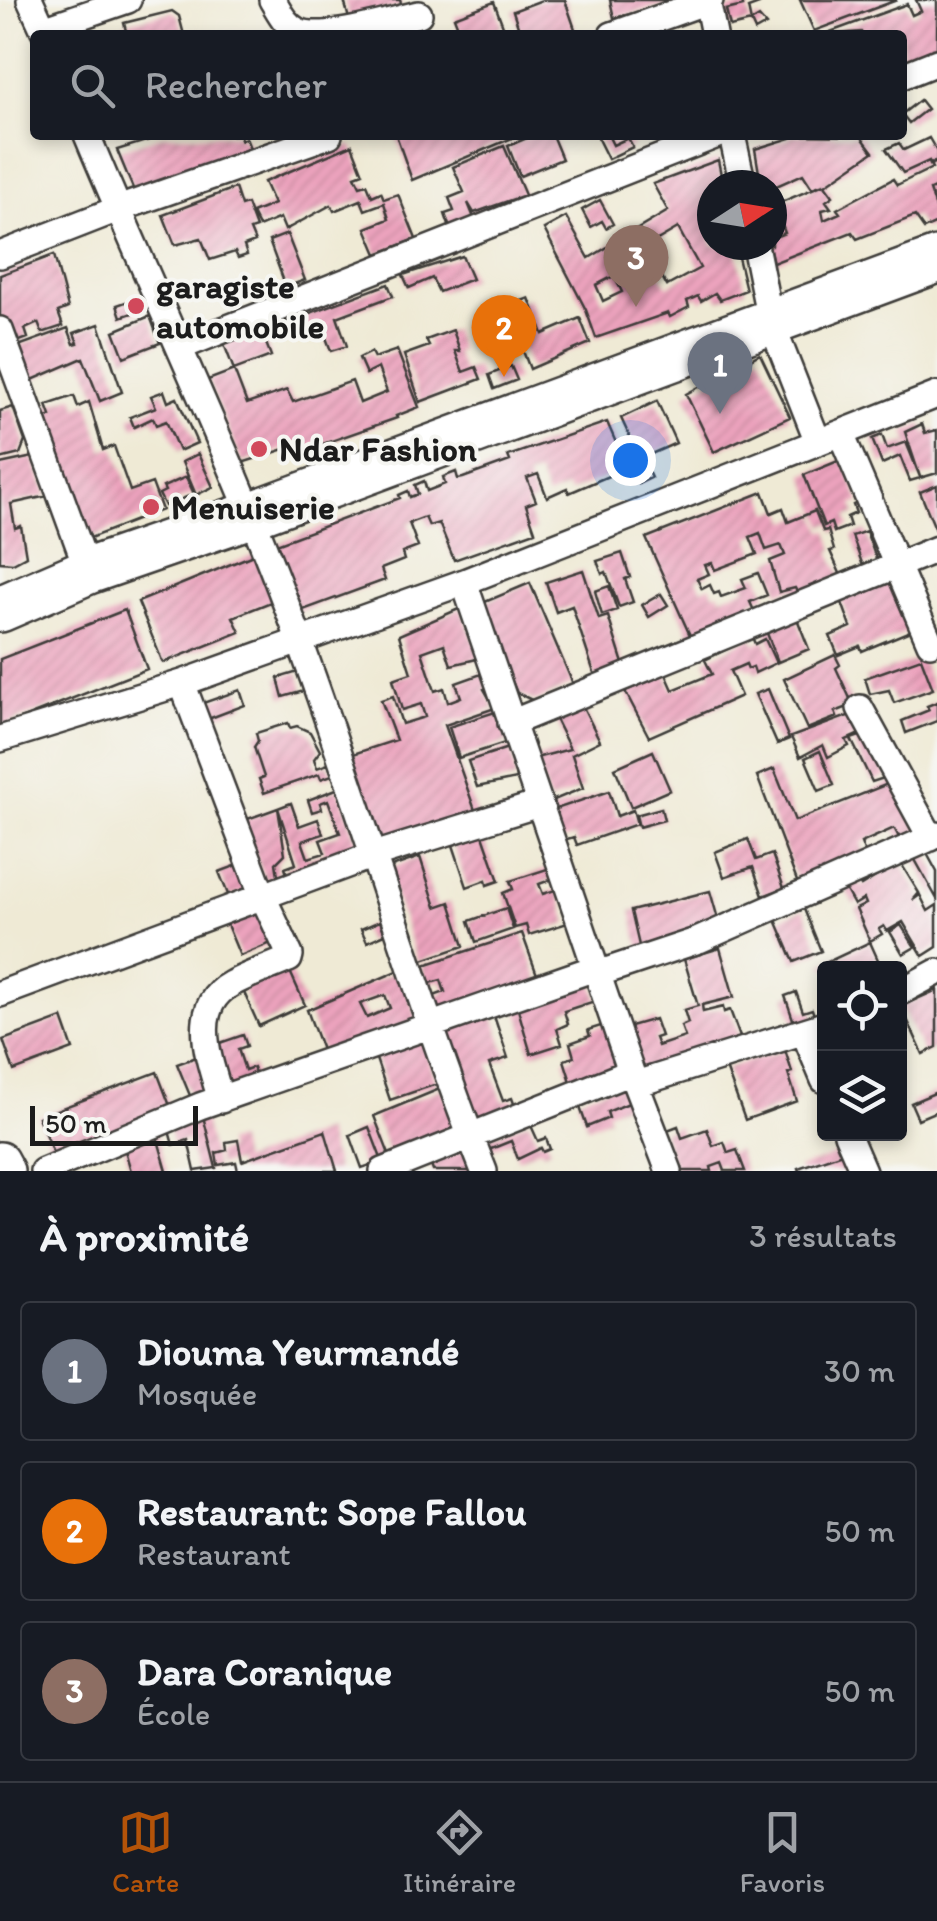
<!DOCTYPE html>
<html lang="fr">
<head>
<meta charset="utf-8">
<style>
  :root { --surface:#171b24; --page:#242831; --text:#f1f3f6; --muted:#9ea1a6; --line:#363941; --accent:#b45309 }
  body { margin:0; font-family:Itim,sans-serif; background:var(--page); color:var(--text) }
  .controls { position:absolute; right:30px; bottom:30px; display:grid; overflow:hidden; border-radius:10px; box-shadow:0 5px 15px #0003 }
  .controls button { width:90px; height:90px; display:grid; place-items:center; padding:0; border:0; border-bottom:2px solid var(--line); background:var(--surface); color:var(--text); font:50px sans-serif }
  .compass { position:absolute; left:697px; top:170px; width:90px; height:90px; border-radius:50%; background:var(--surface); box-shadow:0 5px 15px #0003; rotate:78deg }
  .scale { position:absolute; left:30px; bottom:25px; width:168px; box-sizing:border-box; padding-left:10px; border:5px solid #1c1c1c; border-top:0; font-size:28px; line-height:35px; white-space:nowrap; color:#1c1c1c; -webkit-text-stroke:8px #f6f6f2; paint-order:stroke }
  .you { position:absolute; left:630px; top:460px; width:35px; height:35px; margin:-25px; border:8px solid #fff; border-radius:50%; background:#1a73e8; box-shadow:0 0 0 15px #1a73e833 }
  .badge { display:grid; place-items:center; width:65px; height:65px; border-radius:50%; background:var(--accent); color:#fff; font-size:32px; font-weight:700 }
  .pin { position:absolute; translate:-50% -82px; filter:drop-shadow(0 2px 5px #0008) }
  .pin::after { content:''; position:absolute; top:52px; width:35px; height:30px; background:inherit; clip-path:polygon(0 0,100% 0,50% 100%) }
  .list { margin:0; padding:0; list-style:none }
  h2 { display:flex; justify-content:space-between; align-items:center; height:130px; margin:0; padding:0 40px; font-size:42px }
  h2 small { font-size:32px; font-weight:400; color:var(--muted) }
  .list li { display:grid; grid-template-columns:65px 1fr auto; gap:30px; align-items:center; box-sizing:border-box; height:140px; margin:0 20px 20px; padding:0 20px; border:2px solid var(--line); border-radius:10px }
  .list b { display:block; font-size:38px; white-space:nowrap }
  .list p { margin:0; font-size:32px; white-space:nowrap; color:var(--muted) }
  .list em { font-size:32px; font-style:normal; color:var(--muted) }
  .icon { flex:none; width:55px; height:55px; fill:none; stroke:currentColor; stroke-width:2; stroke-linecap:round; stroke-linejoin:round }
  .map { position:relative; flex:none; width:937px; height:1171px; overflow:hidden }
  .search { position:absolute; background:var(--surface); box-shadow:0 5px 15px #0003; left:30px; right:30px; top:30px; height:110px; display:flex; align-items:center; gap:25px; box-sizing:border-box; padding:0 35px; border-radius:10px; color:var(--muted); font-size:38px }
  .sheet { height:610px; background:var(--surface) }
  nav { display:flex; justify-content:space-around; align-items:center; box-sizing:border-box; height:140px; border-top:2px solid var(--line); background:var(--surface); font-size:28px; color:var(--muted) }
  nav a { display:grid; justify-items:center; gap:5px }
  nav .on { color:var(--accent) }
  .map>svg:first-child { display:block }
  .building { fill:url(#building-hatch); fill-rule:evenodd }
  .lines { fill:none; stroke-linecap:round; stroke-linejoin:round }
  .street-casing { stroke:#3c3b38; stroke-width:30 }
  .secondary-casing { stroke:#3c3b38; stroke-width:40 }
  .highway-casing { stroke:#3c3b38; stroke-width:50 }
  .street { stroke:#fff; stroke-width:25 }
  .secondary { stroke:#fff; stroke-width:35 }
  .highway { stroke:#fff; stroke-width:45 }
  .poi-dot { fill:#d1495b; stroke:#f6f6f2; stroke-width:4 }
  .labels { text-anchor:middle; stroke-width:8; stroke-linejoin:round; paint-order:stroke }
  .poi-label { font-size:35px; font-weight:bold; fill:#1c1c1c; stroke:#f6f6f2; text-anchor:start }
</style>
</head>
<body>
<div class="map">
<svg width="937" height="1171" viewBox="0 0 937 1171">
  <defs>
    <pattern id="building-hatch" width="6" height="6" patternUnits="userSpaceOnUse" patternTransform="scale(2.5)"><rect width="6" height="6" fill="#eca3bd"/><path d="M-1 1l2-2M0 6l6-6M5 7l2-2" fill="none" stroke="#ca8ca2"/></pattern>
  </defs>
  <rect width="100%" height="100%" fill="#f6f6f2"/>
  <filter id="ink" filterUnits="userSpaceOnUse"><feTurbulence type="fractalNoise" baseFrequency=".01" numOctaves="2"/><feDisplacementMap in="SourceGraphic" scale="20" xChannelSelector="R" yChannelSelector="G"/><feConvolveMatrix kernelMatrix="1 2 1 2 8 2 1 2 1" color-interpolation-filters="sRGB"/></filter>
  <filter id="wash" filterUnits="userSpaceOnUse"><feTurbulence type="fractalNoise" baseFrequency=".0048" numOctaves="4" result="noise"/><feDisplacementMap in="SourceGraphic" scale="40" xChannelSelector="R" yChannelSelector="G"/><feGaussianBlur stdDeviation="2.25" result="paint"/><feColorMatrix in="noise" values="0 0 0 0 0 0 0 0 0 0 0 0 0 0 0 0 0 1.4 0 .05"/><feComposite in="paint" operator="in"/></filter>
  <g filter="url(#wash)">
    <rect width="100%" height="100%" fill="#efead5"/>
    <g id="blocks">
      <!-- building -->
      <path class="building" d="M344,0H400L402,6L349,19Z
        M542,0H565L576,32L567,35H521L513,11Z
        M610,0H678V2L614,18Z
        M741,0H757L759,4L748,8L751,22L759,17L766,25L755,31L751,22L730,27L726,10L743,6Z
        M800,0H897L814,31Z
        M916,0H937V49L902,64V35H863L861,32L822,35L907,4L912,15L921,11Z
        M494,2L503,26L481,35H461L454,17Z
        M172,11L179,16L184,35H127L124,23Z
        M920,100L927,109L909,123L902,114Z
        M165,135H240L241,140L246,138L251,151L134,191L117,150Z
        M396,135H516L517,136L412,180Z
        M534,135H552L562,159L520,176L508,146Z
        M596,135H608L613,145L628,138L633,147L608,159Z
        M790,135L861,136L873,152L825,185L833,196L826,201L831,208L822,210L824,220L840,213L837,209L893,179L897,185L932,168L930,165L937,162V187L930,190L937,211V223L924,229L915,216L857,239L852,232L773,263L769,245H772V238L785,233L782,225L772,229V206L824,184L812,188L803,174L772,188V185H761L755,149L791,138Z
        M929,138L937,152V160L930,164L929,161L903,173L886,149L899,143L904,150Z
        M352,145L363,173L355,176L360,186L367,184L372,196L381,192L384,199L398,194L416,239L377,254L366,228L389,219L384,203L365,210L361,200L334,211L331,205L285,230L280,218L259,227L252,213L274,204L264,182Z
        M504,146L525,195L474,213L468,203L474,218L450,228L445,214L454,211L449,198L464,192L453,167Z
        M718,160L723,185H712V245H735L746,290L720,300L715,293L701,301L698,296L687,301L689,307L670,317L668,313L596,338L586,310L544,229L566,217L589,258L668,211L653,184ZM678,228L700,268L667,286L655,264L638,274L654,262L647,250L628,257ZM614,276L622,292L603,301L596,285Z
        M235,188L241,206L247,204L256,228L250,230L255,242L244,246L247,255L238,258L235,252L210,260L201,238L175,245L163,215Z
        M600,200L613,224L606,228L602,221L591,227L582,210Z
        M287,234L305,280L286,287L269,241Z
        M54,255L68,308L58,312L63,326L42,333L38,323L25,329L28,338L6,346L0,327V275Z
        M462,256L472,279L439,292L432,278L409,288L403,275Z
        M388,284L393,296L337,317L347,346L331,351L321,324L291,336L286,322Z
        M140,297L144,309L121,317L117,305Z
        M529,298L543,334L580,318L590,343L530,369L506,307Z
        M150,316L160,343L124,357L114,331Z
        M99,324L122,392L100,401L83,358L23,384L10,349L68,328L74,344L78,343L74,333Z
        M261,330L271,356L234,370L224,344Z
        M453,330L460,351H455L463,372L476,367L481,379L420,402L404,355L429,346L426,340Z
        M397,350L419,407L396,416L397,418L303,451L300,444L242,463L208,380L234,370L247,404L287,390L293,402L352,381L360,403L387,392L378,368L366,374L359,358L371,352L374,358Z
        M760,354L790,417L714,452L686,394Z
        M511,366L517,380L494,389L489,375Z
        M164,391L168,402L177,398L197,443L179,451L166,421L156,425L153,418L134,427L130,417L156,407L151,396Z
        M74,396L78,407L89,402L103,450L114,446L130,491L152,483L162,510L80,542L33,422L51,416L47,405Z
        M657,401L676,443L642,458L651,478L638,484L622,448L633,444L621,418Z
        M13,407L25,441L20,454L0,459V411Z
        M607,422L627,468L569,493L567,488L547,497L538,474L527,478L536,501L526,505L535,531L454,560L439,523L429,526L425,517L409,523L418,547L402,553L404,560L381,569L385,580L298,612L271,546L400,498L399,495L408,491L410,497L418,494L415,485L424,481L427,491L445,484L443,477L456,472L458,479L463,478L510,461L508,456Z
        M922,424L925,433L937,430V473L910,481L900,456L882,464L872,439L882,435L887,449L906,442L920,477L905,432Z
        M198,454L213,487L196,495L182,462Z
        M33,457L47,496L11,504L15,528L21,526L26,556L13,563L0,562V464Z
        M843,459L860,502L853,505L856,513L847,517L850,526L834,532L831,523L824,526L804,475Z
        M186,477L194,494L165,506L159,494L165,491L163,487Z
        M937,485V533L920,492Z
        M763,492L771,513L783,508L788,522L815,511L823,531L828,530L834,550L830,551L843,580L798,594L795,588L779,592L770,561L785,555L781,545L766,550L760,533L750,537L757,554L715,570L712,563L705,565L709,574L697,579L702,589L710,585L714,594L719,592L721,597L746,588L742,579L758,573L767,595L750,602L755,613L693,642L646,538Z
        M866,531L877,561L863,566L852,536Z
        M258,553L276,600L233,617L240,632L163,663L138,602Z
        M622,553L630,577L625,579L633,602L619,607L606,572L602,574L597,561Z
        M583,570L599,619L608,616L625,670L596,679L572,606L556,612L546,582Z
        M893,578L915,629L862,651L860,646L838,655L830,636L851,627L841,600Z
        M530,583L573,684L536,702L517,693L480,604Z
        M609,586L617,610L602,615L595,591Z
        M661,594L668,605L649,617L642,605Z
        M461,608L481,658L451,665L444,644L422,652L435,691L444,688L448,702L461,697L456,683L484,673L489,687L484,689L495,708L445,725L477,816L380,847L350,755L396,740L381,700L393,696L402,724L425,717L421,704L402,710L393,679L411,673L399,635Z
        M125,610L147,669L0,727V659Z
        M796,616L809,649L778,662L765,628Z
        M752,637L755,644L765,639L776,663L755,673L753,667L748,669L746,664L730,671L741,696L649,737L625,691L666,674L673,690L712,674L705,660Z
        M835,655L840,665L836,668L853,705L835,712L837,717L807,729L784,679Z
        M921,658L933,689L894,703L889,690L870,694L865,678Z
        M298,672L304,691L283,697L278,678Z
        M768,689L789,739L777,744L755,694Z
        M240,690L245,705L208,719L203,703Z
        M937,702V721L906,733L902,721L929,710L927,706Z
        M582,705L600,741L572,755L583,788L549,802L536,758L570,749L555,719Z
        M498,711L508,742L459,758L449,727Z
        M856,713L864,732L846,740L849,746L828,757L823,745L800,757L791,737Z
        M288,723L290,728L297,726L310,732L320,751L314,759L317,768L328,764L332,775L321,779L319,774L264,793L259,779L264,777L254,747L258,741L256,733Z
        M866,734L887,777L872,782L851,739Z
        M511,747L516,779L477,787L468,761Z
        M653,751L670,790L631,807L615,768Z
        M820,751L834,785L819,791L805,758Z
        M774,769L795,821L895,781L923,837L903,845L894,828L861,843L867,859L798,884L757,776Z
        M339,788L362,855L289,880L285,868L296,864L278,808L285,854L276,863L278,875L265,880L242,821L278,808L291,803L299,826L318,819L323,834L302,841L308,858L325,853L320,840L340,833L328,800L320,803L322,809L312,812L308,800Z
        M609,791L617,816L633,810L637,824L577,845L574,837L560,841L550,811Z
        M661,808L664,820L639,827L636,815Z
        M483,835L499,881L487,885L486,880L467,887L453,845Z
        M748,839L756,860L772,854L784,888L763,896L753,867L724,877L715,852Z
        M925,850L937,872V899L913,856Z
        M420,857L436,907L450,902L464,946L417,962L386,869Z
        M900,862L919,893L913,900L920,895L928,911L937,905V947L923,956L903,922L887,931L884,926L879,929L882,934L870,941L856,909L866,904L864,899L854,905L845,889L858,881L861,886Z
        M243,863L255,889L229,897L219,872Z
        M550,868L553,879L539,884L543,894L558,889L568,923L529,935L526,925L515,928L503,893L513,889L510,881Z
        M710,891L720,926L640,950L631,911Z
        M261,905L276,941L240,956L225,920Z
        M506,908L513,929L476,942L469,921Z
        M804,909L821,951L794,962L776,920Z
        M380,921L385,934L367,942L361,929Z
        M901,925L915,947L903,954L890,932Z
        M522,933L540,983L437,1017L431,997L445,992L441,980L427,984L421,966Z
        M870,942L879,962L865,968H825L823,964Z
        M720,948L734,997L702,1005L703,1012L723,1007L724,1012L730,1010L744,1048L642,1082L623,1028L655,1019L661,1036L655,1038L658,1046L685,1037L681,1026L688,1023L684,1010L698,1006L684,959Z
        M288,967L305,1005L259,1026L242,988Z
        M400,970L418,1020L325,1058L307,1010ZM385,995L390,1008L367,1018L360,1004Z
        M590,975L598,1000L564,1011L568,1024L557,1029L562,1044L531,1054L515,999Z
        M937,990V1047L923,1054L901,1006Z
        M796,992L803,1012L812,1009L817,1024L797,1031L785,996Z
        M491,1007L508,1058L489,1064L503,1101L512,1098L516,1109L475,1124L440,1024Z
        M62,1018L73,1049L14,1071L3,1040Z
        M607,1024L621,1070L572,1085L564,1060L574,1057L570,1043L590,1036L588,1030Z
        M243,1035L247,1046L238,1049L245,1070L253,1067L259,1084L227,1095L211,1046Z
        M422,1037L437,1084L390,1100L374,1053Z
        M785,1050L792,1072L788,1073L797,1101L745,1120L726,1068Z
        M199,1056L212,1090L191,1098L177,1064Z
        M157,1072L172,1111L55,1158L38,1117Z
        M626,1081L634,1101L607,1112L609,1118L587,1127L577,1099Z
        M442,1088L459,1130L390,1157L374,1116Z
        M937,1092V1111L918,1119L911,1103Z
        M203,1116L216,1168L195,1171L188,1140L173,1145L168,1127Z
        M529,1121L538,1141L546,1138L550,1149L543,1152L541,1148L518,1159L511,1141L486,1151L482,1140Z
        M678,1126L682,1138L707,1129L713,1146L724,1142L728,1153L737,1150L745,1171H725L722,1163L711,1167L712,1171H676L662,1132Z
        M369,1127L382,1161L362,1168L350,1135Z
        M325,1131L337,1171H238L236,1162L218,1165L216,1153L227,1150L226,1142L238,1140L242,1161Z
        M156,1133L167,1171H131L123,1143Z
        M465,1150L473,1171H433L430,1163Z
        M845,1152L852,1171H799L798,1168Z"/>
    </g>
  </g>
  <g filter="url(#ink)">
    <use href="#blocks" fill-opacity="0" stroke="#3c3b38" stroke-width="2.5"/>
    <g class="lines">
      <defs>
        <path id="street" d="M30,0L46,35
          M272,0C279,11 285,25 298,31C324,42 391,20 419,14
          M707,0L714,35
          M43,29L128,0
          M612,35L710,0
          M902,76L937,62
          M87,135C157,303 237,468 299,639C364,816 415,996 484,1171
          M732,135L743,185
          M755,245L770,320L818,442
          M0,255L118,209L329,135
          M0,330L88,571
          M180,347L717,135
          M841,434L930,643
          M464,582L631,1072L669,1171
          M182,683L263,897L290,955L289,959C270,967 249,974 231,984C187,1008 211,1064 221,1100
          M860,708L931,838
          M511,723L937,549
          M0,739L182,683L464,582L937,395
          M597,974L699,940L937,835
          M900,992L937,972
          M0,994L371,856L539,804
          M804,1032L824,1080
          M636,1084L824,1025
          M847,1134L863,1171
          M43,1171L200,1106L595,968
          M383,1171L631,1072"/>
        <path id="secondary" d="M0,1160L6,1171"/>
        <path id="highway" d="M0,609L88,571L250,515L937,260"/>
      </defs>
      <!-- street casing -->
      <use href="#street" class="street-casing"/>
      <!-- secondary casing -->
      <use href="#secondary" class="secondary-casing"/>
      <!-- highway casing -->
      <use href="#highway" class="highway-casing"/>
      <!-- street -->
      <use href="#street" class="street"/>
      <!-- secondary -->
      <use href="#secondary" class="secondary"/>
      <!-- highway -->
      <use href="#highway" class="highway"/>
    </g>
  </g>
  <!-- markers -->
  <g class="poi-dot">
    <circle cx="136" cy="306" r="10"/>
    <circle cx="259" cy="449" r="10"/>
    <circle cx="151" cy="507" r="10"/>
  </g>
  <g class="labels">
    <!-- poi labels -->
    <g class="poi-label">
      <text x="156" y="298">garagiste<tspan x="156" dy="40">automobile</tspan></text>
      <text x="279" y="461">Ndar Fashion</text>
      <text x="171" y="519">Menuiserie</text>
    </g>
  </g>
</svg>
<div class="controls">
<button><svg class="icon" aria-label="locate" viewBox="0 0 24 24"><circle cx="12" cy="12" r="6"/><path d="M12 2v4M12 18v4M2 12h4M18 12h4"/></svg></button>
<button><svg class="icon" aria-label="layers" viewBox="0 0 24 24"><path d="M12 4l9 5-9 5-9-5zM3 14l9 5 9-5"/></svg></button>
</div>
<svg class="compass" viewBox="-18 -18 36 36"><path d="M0-13l5 13h-10z" fill="#e53935"/><path d="M0 13l5-13h-10z" fill="#9ea1a6"/></svg>
<div class="scale">50 m</div>
<div class="you"></div>
<div class="pin badge" style="left:720px;top:414px;background:#6b7280">1</div>
<div class="pin badge" style="left:504px;top:377px;background:#e8710a">2</div>
<div class="pin badge" style="left:636px;top:307px;background:#8d6e63">3</div>
<div class="search"><svg class="icon" aria-label="search" viewBox="0 0 24 24"><circle cx="10" cy="10" r="6"/><path d="M15 15l6 6"/></svg>Rechercher</div>
</div>
<section class="sheet">
<h2>À proximité<small>3 résultats</small></h2>
<ul class="list">
<li><span class="badge" style="background:#6b7280">1</span><div><b>Diouma Yeurmandé</b><p>Mosquée</p></div><em>30 m</em></li>
<li><span class="badge" style="background:#e8710a">2</span><div><b>Restaurant: Sope Fallou</b><p>Restaurant</p></div><em>50 m</em></li>
<li><span class="badge" style="background:#8d6e63">3</span><div><b>Dara Coranique</b><p>École</p></div><em>50 m</em></li>
</ul>
</section>
<nav>
<a class="on"><svg class="icon" aria-label="map" viewBox="0 0 24 24"><path d="M3 6l6-2 6 2 6-2v14l-6 2-6-2-6 2zM9 4v14M15 6v14"/></svg>Carte</a>
<a><svg class="icon" aria-label="directions" viewBox="0 0 24 24"><path d="M12 3l9 9-9 9-9-9zM9 14v-3h6M13 9l2 2-2 2"/></svg>Itinéraire</a>
<a><svg class="icon" aria-label="saved" viewBox="0 0 24 24"><path d="M7 4h10v16l-5-4-5 4z"/></svg>Favoris</a>
</nav>
</body>
</html>
